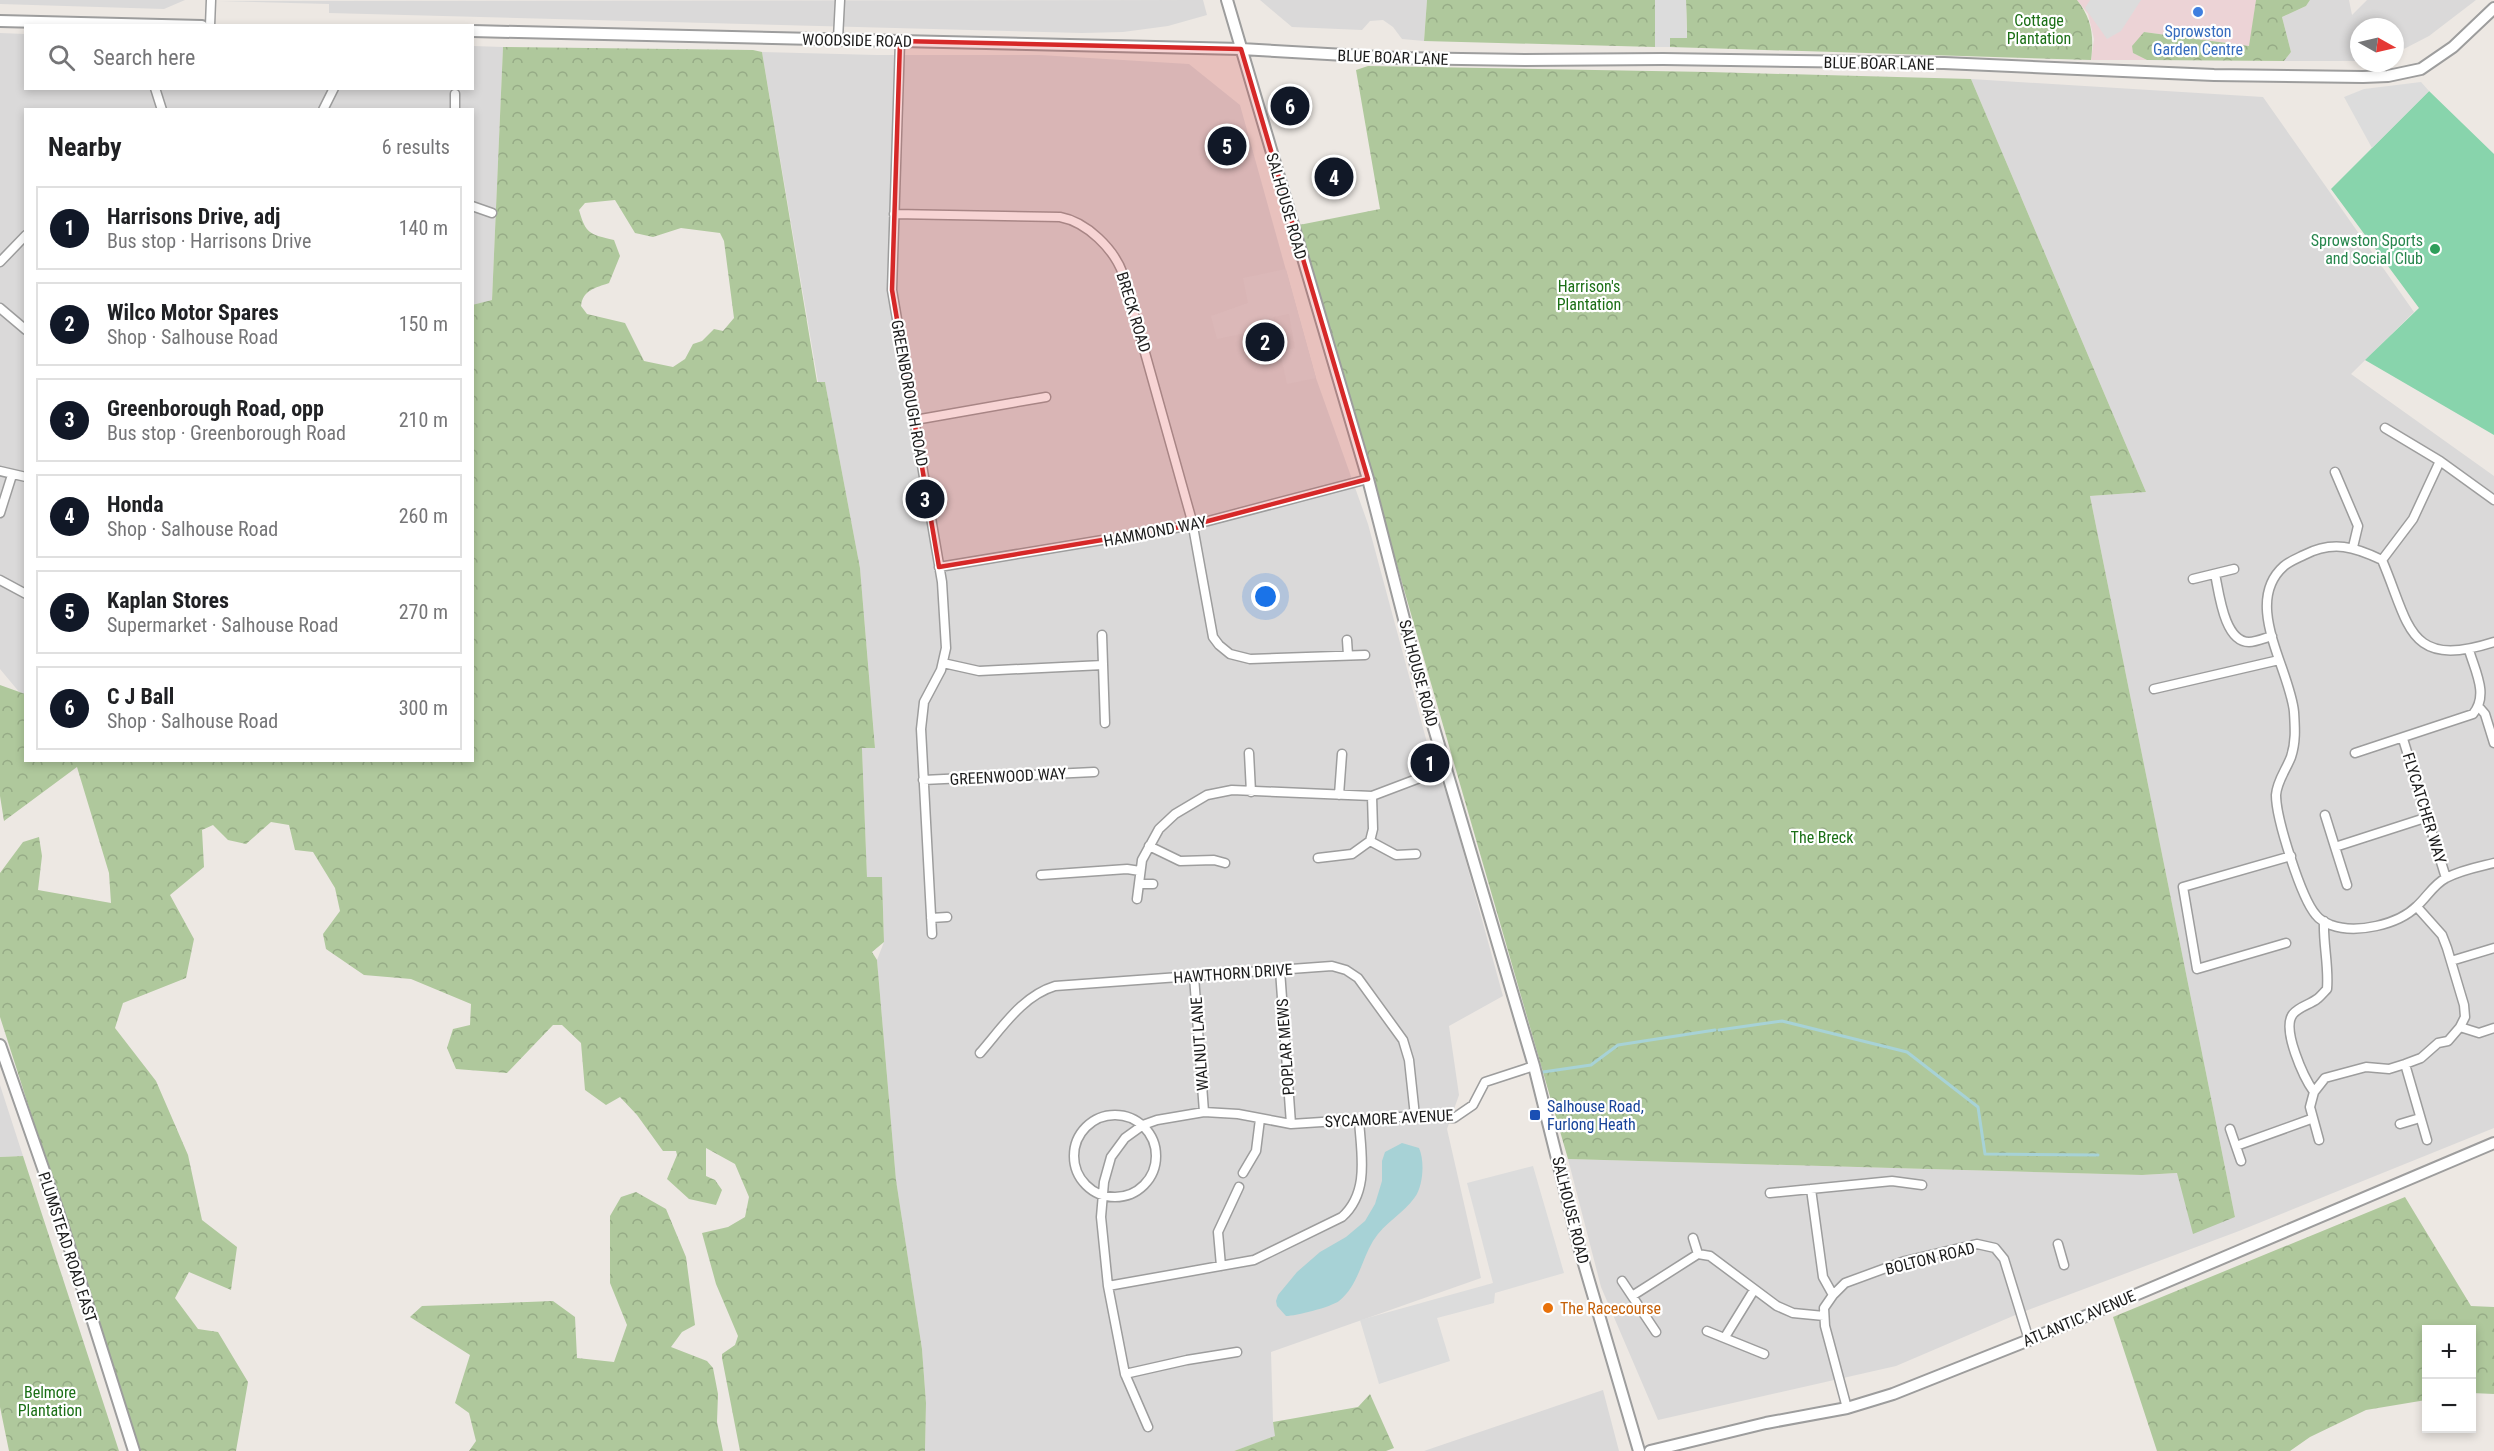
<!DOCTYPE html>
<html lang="en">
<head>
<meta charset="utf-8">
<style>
  :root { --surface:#fff; --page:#f2f2f2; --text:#202124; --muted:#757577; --line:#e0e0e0; --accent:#111827 }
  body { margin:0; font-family:"Roboto Condensed",sans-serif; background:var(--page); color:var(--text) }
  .controls { position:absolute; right:18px; bottom:18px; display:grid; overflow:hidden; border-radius:0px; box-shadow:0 3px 9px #0003 }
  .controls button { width:54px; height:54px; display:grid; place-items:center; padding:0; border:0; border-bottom:2px solid var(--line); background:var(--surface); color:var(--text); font:30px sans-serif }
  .compass { position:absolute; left:2350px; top:18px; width:54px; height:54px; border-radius:50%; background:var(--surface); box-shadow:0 3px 9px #0003; rotate:98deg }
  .you { position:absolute; left:1266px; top:597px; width:21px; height:21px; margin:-15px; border:4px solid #fff; border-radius:50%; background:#1a73e8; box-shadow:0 0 0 9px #1a73e833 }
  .badge { display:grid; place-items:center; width:39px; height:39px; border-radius:50%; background:var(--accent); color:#fff; font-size:20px; font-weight:700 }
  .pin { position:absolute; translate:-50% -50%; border:3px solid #fff; box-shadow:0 2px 6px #0006 }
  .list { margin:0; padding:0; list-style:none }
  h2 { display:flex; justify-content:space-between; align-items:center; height:78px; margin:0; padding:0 24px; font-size:26px }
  h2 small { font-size:20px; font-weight:400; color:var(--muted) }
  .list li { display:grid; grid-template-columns:39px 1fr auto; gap:18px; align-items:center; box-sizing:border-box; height:84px; margin:0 12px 12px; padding:0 12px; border:2px solid var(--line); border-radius:0px }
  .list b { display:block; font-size:22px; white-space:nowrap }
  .list p { margin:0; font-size:20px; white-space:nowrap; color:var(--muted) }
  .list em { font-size:20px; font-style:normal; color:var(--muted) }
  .icon { flex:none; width:33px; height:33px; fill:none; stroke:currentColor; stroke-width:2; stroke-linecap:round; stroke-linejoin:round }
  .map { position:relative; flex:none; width:2494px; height:1451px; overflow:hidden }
  .search { position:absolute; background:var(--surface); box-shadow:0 3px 9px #0003; left:24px; top:24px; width:450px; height:66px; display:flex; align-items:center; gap:15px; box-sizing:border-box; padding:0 21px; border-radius:0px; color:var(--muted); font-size:22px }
  .panel { position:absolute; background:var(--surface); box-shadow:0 3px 9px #0003; left:24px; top:108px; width:450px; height:654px; border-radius:0px }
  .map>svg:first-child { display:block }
  .residential { fill:#dad9d9 }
  .commercial { fill:#ecd3d6 }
  .forest { fill:url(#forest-crowns); fill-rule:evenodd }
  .pitch { fill:#88d4ac }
  .parking { fill:#dcdcdc }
  .water { fill:#a7d2d6 }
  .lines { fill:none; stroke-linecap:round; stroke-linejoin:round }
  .stream { stroke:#a7d2d6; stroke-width:3 }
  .minor-casing { stroke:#9d9d9d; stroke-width:11 }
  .tertiary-casing { stroke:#9d9d9d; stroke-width:14 }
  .minor { stroke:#fff; stroke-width:8 }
  .tertiary { stroke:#fff; stroke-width:10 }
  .marked { fill:#d62828; fill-opacity:0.2; stroke:#d62828; stroke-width:4.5; stroke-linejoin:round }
  .shop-dot { fill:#3f7fe0; stroke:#fff; stroke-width:2 }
  .leisure-dot { fill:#2e9e5b; stroke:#fff; stroke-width:2 }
  .transit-dot { fill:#1a4fb4; stroke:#fff; stroke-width:2 }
  .food-dot { fill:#e8710a; stroke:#fff; stroke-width:2 }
  .labels { text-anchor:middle; stroke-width:4.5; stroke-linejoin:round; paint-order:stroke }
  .park-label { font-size:16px; fill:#1b6f16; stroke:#fff }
  .shop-label { font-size:16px; fill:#366cbe; stroke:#fff }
  .street-label { font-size:16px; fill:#1c1c1c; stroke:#fff }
  .leisure-label { font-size:16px; fill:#27864d; stroke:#fff; text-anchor:end }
  .transit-label { font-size:16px; fill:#164399; stroke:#fff; text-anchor:start }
  .food-label { font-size:16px; fill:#c56008; stroke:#fff; text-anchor:start }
</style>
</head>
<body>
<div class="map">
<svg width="2494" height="1451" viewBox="0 0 2494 1451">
  <defs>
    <pattern id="forest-crowns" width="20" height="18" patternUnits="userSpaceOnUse" patternTransform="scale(1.5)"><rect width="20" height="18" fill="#afc89c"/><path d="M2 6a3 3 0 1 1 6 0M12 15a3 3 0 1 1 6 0" fill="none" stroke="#96ab86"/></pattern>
  </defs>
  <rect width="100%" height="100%" fill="#ede8e3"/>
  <!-- residential -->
  <path class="residential" d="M0,0H185L164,9L0,4Z
    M1203,0L1207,15L1168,26L1123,32L1082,33L329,13V4L219,1Z
    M1260,0H1427L1424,41L1402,39L1393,27L1383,20L1370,21L1362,30L1292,27Z
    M2310,0H2349L2352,15L2367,0H2476L2429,36L2400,51L2395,52V27H2359V61H2284L2291,52L2282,17L2306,6Z
    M0,33L25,34L26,88H472L473,46L503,47L492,300L473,305L472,110H26L25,694L20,693L0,669Z
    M762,52L877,55H1040L1189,64L1240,105L1316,378L1368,524L1429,750L1449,800L1503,996L1449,1026L1459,1095L1447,1129L1481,1278L1271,1352L1273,1422L1276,1436L1234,1451H925L926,1403L922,1349L896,1180L877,960L884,942L882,877L867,878L862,747H875L860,568L825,382H818Z
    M1971,79L2263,97L2414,312L2351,374L2494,476V1128L2239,1231L2020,1313L1896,1366L1658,1420L1601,1287L1568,1159L2142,1175L2178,1173L2235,1217L2090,496L2146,492Z
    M0,1085L23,1156L0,1157Z
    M1603,1390L1619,1451H1424Z"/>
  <!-- commercial -->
  <path class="commercial" d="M2077,0H2256L2250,46L2144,32L2133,53L2147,60H2091L2094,39L2088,14Z"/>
  <!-- forest -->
  <path class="forest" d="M1427,0H1655V47L1424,41Z
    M1686,0H2077C2092,19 2094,36 2091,60L1670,47V38L1687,37Z
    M2256,0H2310L2306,6L2282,17L2291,52L2284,61L2147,60L2133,53L2132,46L2144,32L2249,46Z
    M503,47L753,50L762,52L817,382H825L860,568L875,748H862L867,877H882L884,942L872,952L877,960L896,1180L922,1349L926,1403L925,1451H740L722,1358V1354L735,1345L738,1336L716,1284L702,1233L728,1227L745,1217L749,1197L735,1164L706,1148V1176L715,1180L722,1190L716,1205L689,1199L667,1179L677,1155L676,1151H663L637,1115L620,1097L606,1105L585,1090L581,1043L562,1025H553L507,1073L456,1069L447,1048L453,1029L470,1025L471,1004L411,979L364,975L326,949L323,934L340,911L335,888L313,852L295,850L289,825L271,822L246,844L228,840L213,825L202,830L204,867L170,895L194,939L186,978L123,1003L115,1028L156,1081L188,1155L202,1220L237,1247L231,1290L189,1272L175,1298L198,1329L218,1332L248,1382L236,1451H139L0,1017V873L23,842L39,837L42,856L38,890L111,903L109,873L77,767L4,821L0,796V685L25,694L26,760H472V305L492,300ZM615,200L635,233L653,237L681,228L720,233L724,241L734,318L723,331L714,329L702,341L693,344L685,359L673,367L644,361L625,323L587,314L581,306C583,290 595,288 609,283L620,256L614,240C589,234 586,234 579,210L585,203Z
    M1368,66L1709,72L1971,79L2146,492L2090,496L2235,1217L2193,1234L2177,1173L2142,1175L1568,1159L1299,225L1380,209L1356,70Z
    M23,1156L119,1451H9L0,1407V1157Z
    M636,1192L666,1209L686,1257L695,1325L682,1332L671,1347L707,1361L713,1368L718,1394L717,1422L723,1451H469L476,1441L469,1413L455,1403L470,1355L410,1317L422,1306L553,1301L575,1317L577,1358L614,1362L627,1325L610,1283V1216L621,1197Z
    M2405,1197L2471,1306L2494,1307V1394L2472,1393V1330H2426V1400L2366,1410L2310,1437L2290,1451H2157L2113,1317Z
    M1370,1394L1394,1448L1386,1451H1234L1275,1436L1273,1422L1358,1407Z"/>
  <!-- pitch -->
  <path class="pitch" d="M2429,91L2494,154V435L2365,360L2419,308L2331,189Z"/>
  <!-- parking -->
  <path class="parking" d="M1655,0H1686L1687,38H1670V47H1655Z
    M2090,0H2141L2121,31L2107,39L2085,8Z
    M2421,82L2429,91L2372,148L2344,97L2364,89Z
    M1286,269L1316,378L1287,384L1280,352L1295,348L1289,314L1273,317L1275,327L1217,339L1211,316L1248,303L1243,278Z
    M1533,1166L1564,1273L1495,1293L1494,1303L1437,1318L1450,1361L1379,1384L1360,1320L1493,1283L1467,1183Z"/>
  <!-- water -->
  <path class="water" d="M1402,1143L1419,1148C1425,1161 1423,1186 1415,1197C1404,1213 1385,1222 1373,1241C1361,1261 1358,1286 1339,1301C1331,1307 1296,1316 1286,1316L1277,1306L1276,1301L1278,1295L1297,1272L1320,1252L1346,1237L1365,1221L1375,1204L1382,1181V1161L1385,1152Z"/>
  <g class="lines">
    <!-- stream -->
    <path class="stream" d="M1719,1030L1782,1021L1907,1052L1978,1107L1985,1154L2098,1155
      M1543,1072L1591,1065L1618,1045L1715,1030"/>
    <defs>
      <path id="minor" d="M210,26L211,0
        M838,39L840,0
        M900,41L892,290L942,582L946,648L941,670L924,702L921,729L932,934
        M155,88L162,110
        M323,110L334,88
        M455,110V94
        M472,206L492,213
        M894,214L1060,217C1087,222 1114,249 1123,274L1192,521L1213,637L1219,645L1230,654L1250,659L1365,655
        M0,262L26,235
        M0,308L26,330
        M915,420L1046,397
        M2385,428L2440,461
        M0,471L26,477
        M2335,472L2358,526L2353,547
        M0,513L12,475
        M2382,560L2413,519L2440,461L2494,500
        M939,567L1193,525L1368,479
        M2215,574C2219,592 2224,642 2249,642C2256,642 2265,638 2272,636
        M2193,579L2234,569
        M0,580L26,594
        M1102,635L1105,723
        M1347,640L1348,655
        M2494,642C2407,670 2410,625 2382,560C2355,547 2333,540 2304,555C2298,558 2290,561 2284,566C2242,603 2290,669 2294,712C2295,728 2296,742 2291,757C2286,770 2277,781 2276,795C2276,818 2301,898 2316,915C2319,919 2326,923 2331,925C2356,934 2398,925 2417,906C2427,897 2434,884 2446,878C2461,870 2478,867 2494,863
        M943,663L979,671L1103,665
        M2154,689L2279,660
        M2479,707L2485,714L2494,743
        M2403,739L2446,878
        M1249,753L1251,792
        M2355,753L2473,714C2489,695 2475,671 2469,650
        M923,780L1094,772
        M1339,795L1342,754
        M2325,815L2335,847
        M1370,841L1396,855L1416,854
        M1149,846L1180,861L1214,860L1225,863
        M1318,858L1352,854L1370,841L1373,829L1372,796
        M1041,875L1127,869L1140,871
        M1139,884H1153
        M2347,885L2335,847L2428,817
        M1137,899L1142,860L1159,829L1175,814L1207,795L1232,790L1372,796L1446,768
        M931,918L947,917
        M2286,943L2197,969L2183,887L2291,856
        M2451,961L2494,948
        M1280,970L1291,1124
        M1194,976L1204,1112
        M2460,1027L2479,1033L2494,1028
        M980,1053C1002,1028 1022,996 1055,986L1332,966L1346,970L1358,978L1403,1040L1409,1060L1415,1116
        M2405,1064L2427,1140
        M2314,1092C2304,1078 2281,1029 2293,1014C2300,1006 2309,1005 2317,999C2320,997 2324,992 2327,989C2329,966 2323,944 2324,921
        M1074 1156a41 41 0 1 1 82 0a41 41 0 1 1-82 0Z
        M2400,1124L2420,1118
        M2230,1129L2241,1161
        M2319,1140L2310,1107L2314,1092L2325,1078L2366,1067L2389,1069L2405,1064L2421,1058L2438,1043L2448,1041L2460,1027L2465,1017L2464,1005L2447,948L2442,935L2417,907
        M2236,1146L2311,1119
        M1243,1173L1256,1151L1260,1119
        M1811,1189L1823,1277L1833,1295
        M1770,1193L1892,1181L1922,1185
        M1693,1238L1698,1254
        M2058,1244L2064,1265
        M1221,1266L1218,1232L1239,1187
        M1622,1281L1632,1296
        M1108,1286L1254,1260L1342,1217C1370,1192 1361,1153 1359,1120
        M1707,1331L1764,1354
        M1656,1332L1632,1296L1698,1254L1710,1256L1777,1306L1793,1313L1824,1316
        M1725,1337L1754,1290
        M1125,1374L1187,1360L1237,1352
        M1847,1408L1825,1326L1824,1308L1833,1295L1845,1283L1905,1261L1977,1244L1995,1248L2004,1259L2029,1340
        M1148,1427L1125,1374L1108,1286L1101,1217L1104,1182L1111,1157L1125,1138L1143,1125L1157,1120L1204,1112L1238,1114L1291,1124L1415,1116L1454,1118L1473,1105L1485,1082L1534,1066"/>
      <path id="tertiary" d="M1227,0L1368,479L1420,681L1534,1066L1579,1247L1639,1451
        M0,21L202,26
        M472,31L1241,49L1398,58L1525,60L1663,59L1944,63L2214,75L2363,77L2388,76L2421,69L2453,47L2494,8
        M0,1045L57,1208L134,1451
        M1650,1451L1766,1423L1847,1408L1893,1394L2029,1340L2494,1143"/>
    </defs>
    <!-- minor casing -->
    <use href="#minor" class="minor-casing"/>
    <!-- tertiary casing -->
    <use href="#tertiary" class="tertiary-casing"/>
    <!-- minor -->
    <use href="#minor" class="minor"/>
    <!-- tertiary -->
    <use href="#tertiary" class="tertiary"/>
  </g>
  <!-- marked area -->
  <path class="marked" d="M900,41L1241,49L1368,479L1193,525L939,567L892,290Z"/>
  <!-- markers -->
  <circle class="shop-dot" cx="2198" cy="12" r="6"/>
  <circle class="leisure-dot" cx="2435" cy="249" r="6"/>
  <rect class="transit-dot" x="1529" y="1109" width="12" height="12" rx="3"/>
  <circle class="food-dot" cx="1548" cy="1308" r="6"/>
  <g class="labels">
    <!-- park labels -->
    <g class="park-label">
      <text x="2039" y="26">Cottage<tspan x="2039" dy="18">Plantation</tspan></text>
      <text x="1589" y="292">Harrison's<tspan x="1589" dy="18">Plantation</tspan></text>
      <text x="1822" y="843">The Breck</text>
      <text x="50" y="1398">Belmore<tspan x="50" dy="18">Plantation</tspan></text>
    </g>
    <!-- shop labels -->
    <g class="shop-label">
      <text x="2198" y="37">Sprowston<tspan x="2198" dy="18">Garden Centre</tspan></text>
    </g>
    <!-- street labels -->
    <g class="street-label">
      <text transform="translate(857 40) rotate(1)" y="6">WOODSIDE ROAD</text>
      <text transform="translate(1393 57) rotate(2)" y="6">BLUE BOAR LANE</text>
      <text transform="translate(1879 63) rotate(1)" y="6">BLUE BOAR LANE</text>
      <text transform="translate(1287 206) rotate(74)" y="6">SALHOUSE ROAD</text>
      <text transform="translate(1134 312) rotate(73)" y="6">BRECK ROAD</text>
      <text transform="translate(910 393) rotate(80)" y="6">GREENBOROUGH ROAD</text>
      <text transform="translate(1155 531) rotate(-11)" y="6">HAMMOND WAY</text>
      <text transform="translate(1419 673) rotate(75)" y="6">SALHOUSE ROAD</text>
      <text transform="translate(1008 776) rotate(-3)" y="6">GREENWOOD WAY</text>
      <text transform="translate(2425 808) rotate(73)" y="6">FLYCATCHER WAY</text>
      <text transform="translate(1233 973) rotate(-4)" y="6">HAWTHORN DRIVE</text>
      <text transform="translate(1199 1044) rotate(-94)" y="6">WALNUT LANE</text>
      <text transform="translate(1285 1047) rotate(-94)" y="6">POPLAR MEWS</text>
      <text transform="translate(1389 1118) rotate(-3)" y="6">SYCAMORE AVENUE</text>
      <text transform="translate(1571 1210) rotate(76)" y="6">SALHOUSE ROAD</text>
      <text transform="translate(68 1247) rotate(72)" y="6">PLUMSTEAD ROAD EAST</text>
      <text transform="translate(1930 1258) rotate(-14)" y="6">BOLTON ROAD</text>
      <text transform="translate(2079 1318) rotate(-23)" y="6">ATLANTIC AVENUE</text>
    </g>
    <!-- leisure labels -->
    <g class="leisure-label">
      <text x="2423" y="246">Sprowston Sports<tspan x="2423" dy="18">and Social Club</tspan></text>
    </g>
    <!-- transit labels -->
    <g class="transit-label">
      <text x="1547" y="1112">Salhouse Road,<tspan x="1547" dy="18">Furlong Heath</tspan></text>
    </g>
    <!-- food labels -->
    <g class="food-label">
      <text x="1560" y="1314">The Racecourse</text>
    </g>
  </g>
</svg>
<div class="controls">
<button>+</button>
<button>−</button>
</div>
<svg class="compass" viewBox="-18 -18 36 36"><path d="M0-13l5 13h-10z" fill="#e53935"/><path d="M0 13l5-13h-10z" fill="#757577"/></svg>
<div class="you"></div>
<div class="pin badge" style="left:1430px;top:763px">1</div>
<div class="pin badge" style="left:1265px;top:342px">2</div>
<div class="pin badge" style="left:925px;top:499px">3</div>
<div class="pin badge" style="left:1334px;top:177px">4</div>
<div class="pin badge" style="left:1227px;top:146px">5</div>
<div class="pin badge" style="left:1290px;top:106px">6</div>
<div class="search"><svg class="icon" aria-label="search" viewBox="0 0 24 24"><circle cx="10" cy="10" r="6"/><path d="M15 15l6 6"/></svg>Search here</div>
<section class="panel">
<h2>Nearby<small>6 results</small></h2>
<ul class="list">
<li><span class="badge">1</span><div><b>Harrisons Drive, adj</b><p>Bus stop · Harrisons Drive</p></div><em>140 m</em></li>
<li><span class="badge">2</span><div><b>Wilco Motor Spares</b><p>Shop · Salhouse Road</p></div><em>150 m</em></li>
<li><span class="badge">3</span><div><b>Greenborough Road, opp</b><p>Bus stop · Greenborough Road</p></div><em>210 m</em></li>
<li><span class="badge">4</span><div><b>Honda</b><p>Shop · Salhouse Road</p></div><em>260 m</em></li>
<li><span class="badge">5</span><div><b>Kaplan Stores</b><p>Supermarket · Salhouse Road</p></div><em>270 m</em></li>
<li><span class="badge">6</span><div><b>C J Ball</b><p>Shop · Salhouse Road</p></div><em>300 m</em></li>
</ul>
</section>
</div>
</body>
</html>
